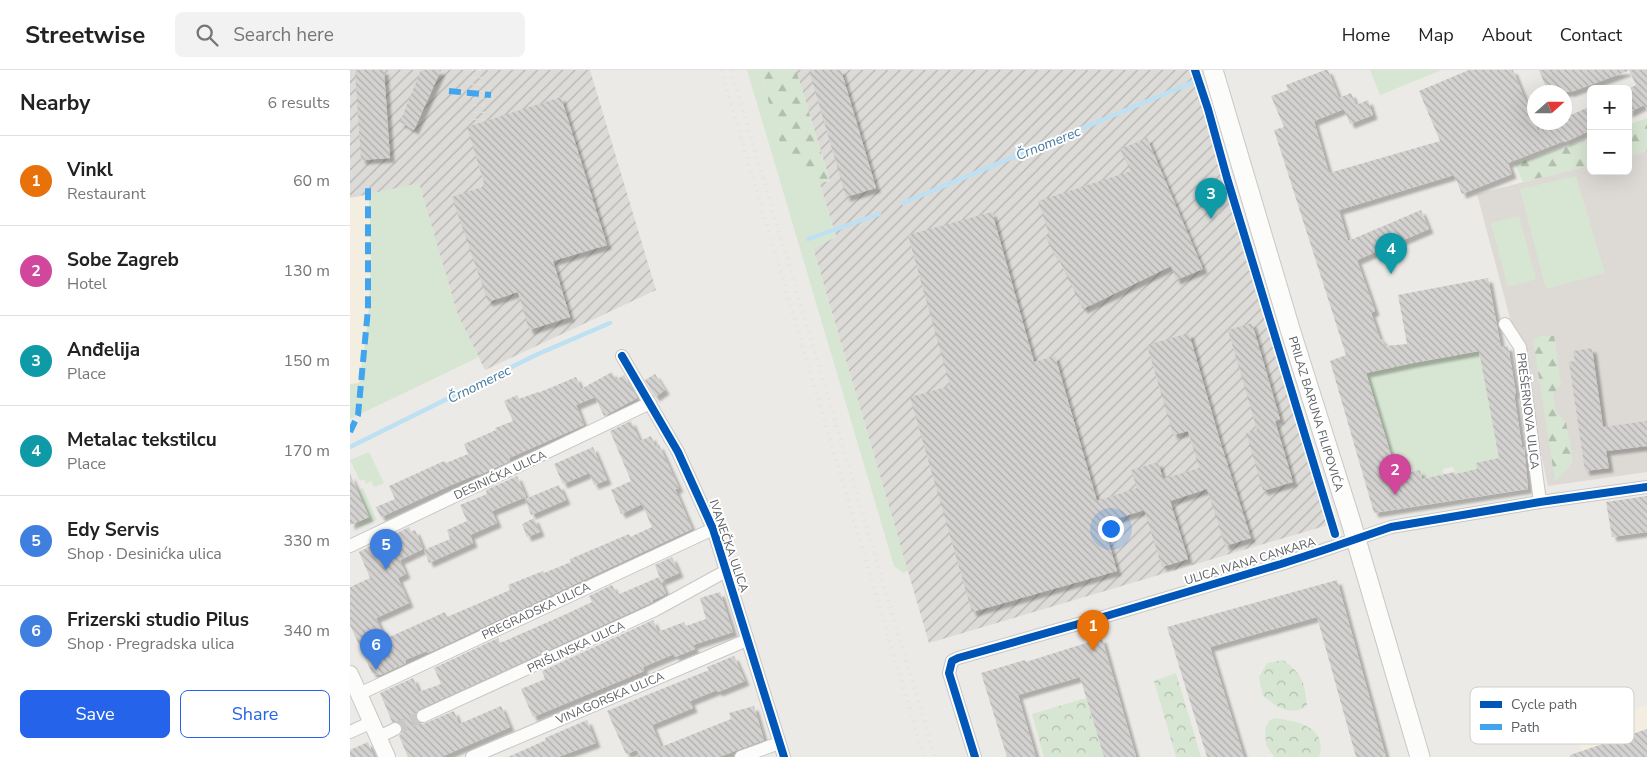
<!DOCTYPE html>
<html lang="en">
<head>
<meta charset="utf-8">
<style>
  :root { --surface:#fff; --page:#f2f2f2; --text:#222; --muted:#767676; --line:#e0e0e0; --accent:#2563eb }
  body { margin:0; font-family:"Nunito Sans",sans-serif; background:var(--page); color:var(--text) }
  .controls { position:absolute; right:15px; top:15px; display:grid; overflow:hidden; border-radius:8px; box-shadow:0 5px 20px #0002 }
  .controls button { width:45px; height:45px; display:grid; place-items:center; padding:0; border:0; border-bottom:1px solid var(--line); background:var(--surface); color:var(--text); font:25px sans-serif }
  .compass { position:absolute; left:1177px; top:15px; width:45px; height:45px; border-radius:50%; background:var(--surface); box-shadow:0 5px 20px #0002; rotate:69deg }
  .you { position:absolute; left:760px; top:458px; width:18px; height:18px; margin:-12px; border:4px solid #fff; border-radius:50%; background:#1a73e8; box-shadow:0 0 0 8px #1a73e833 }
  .badge { display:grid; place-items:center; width:32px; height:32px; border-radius:50%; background:var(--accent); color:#fff; font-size:16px; font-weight:700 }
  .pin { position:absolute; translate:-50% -41px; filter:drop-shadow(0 1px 2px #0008) }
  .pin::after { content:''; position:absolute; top:26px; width:18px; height:15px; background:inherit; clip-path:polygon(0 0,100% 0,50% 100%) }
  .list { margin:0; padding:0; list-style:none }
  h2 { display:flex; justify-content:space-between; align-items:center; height:65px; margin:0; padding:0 20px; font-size:21px }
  h2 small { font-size:16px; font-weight:400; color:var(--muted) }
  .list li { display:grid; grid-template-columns:32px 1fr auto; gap:15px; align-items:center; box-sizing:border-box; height:90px; padding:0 20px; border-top:1px solid var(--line) }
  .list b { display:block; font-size:19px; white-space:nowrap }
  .list p { margin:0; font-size:16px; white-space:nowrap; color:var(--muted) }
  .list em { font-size:16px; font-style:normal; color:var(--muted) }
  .actions { display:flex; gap:10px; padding:15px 20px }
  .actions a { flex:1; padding:11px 0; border:1px solid var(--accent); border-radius:8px; text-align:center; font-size:18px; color:var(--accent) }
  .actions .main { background:var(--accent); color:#fff }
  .icon { flex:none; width:28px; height:28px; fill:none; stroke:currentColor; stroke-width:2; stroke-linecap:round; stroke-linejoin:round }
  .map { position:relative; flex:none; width:1297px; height:687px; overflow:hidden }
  header { display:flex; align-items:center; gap:30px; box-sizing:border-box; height:70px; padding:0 25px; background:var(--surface); border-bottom:1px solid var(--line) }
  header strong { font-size:24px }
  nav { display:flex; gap:28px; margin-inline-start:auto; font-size:18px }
  .search { width:350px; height:45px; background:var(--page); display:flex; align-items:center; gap:12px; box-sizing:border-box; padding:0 18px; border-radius:8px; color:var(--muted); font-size:19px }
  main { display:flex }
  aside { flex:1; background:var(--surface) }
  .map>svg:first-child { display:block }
  .commercial { fill:#f4eee0 }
  .industrial { fill:url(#industrial-furrows) }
  .education { fill:#dddad6 }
  .green { fill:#d7e6d2 }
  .forest { fill:url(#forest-firs) }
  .park { fill:url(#park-crowns) }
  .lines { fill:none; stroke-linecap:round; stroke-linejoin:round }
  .stream { stroke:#bde0f3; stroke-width:4.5 }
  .building { fill:url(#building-back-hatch); fill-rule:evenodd; filter:url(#shadow) }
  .minor-tunnel { stroke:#c8c8c6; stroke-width:12; stroke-dasharray:12 6; stroke-linecap:butt }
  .minor-casing { stroke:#c7c7c7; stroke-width:14 }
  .tertiary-casing { stroke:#c7c7c7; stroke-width:18 }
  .secondary-casing { stroke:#c8c8c8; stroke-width:21 }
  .minor { stroke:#fcfcfb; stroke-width:12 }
  .tertiary { stroke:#fcfcfb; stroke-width:16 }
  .secondary { stroke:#fcfcfb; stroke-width:19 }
  .rail { stroke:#e2e2e2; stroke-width:4; stroke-dasharray:1 6; stroke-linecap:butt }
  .quiet { stroke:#40a5ee; stroke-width:6; stroke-dasharray:12 6; stroke-linecap:butt }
  .cycleway-casing { stroke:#fff; stroke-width:11 }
  .cycleway { stroke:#0057b8; stroke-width:8 }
  .labels { text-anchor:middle; stroke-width:4; stroke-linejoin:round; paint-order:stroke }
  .street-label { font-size:12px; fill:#5c6064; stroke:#fff }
  .water-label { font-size:14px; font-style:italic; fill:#4479a2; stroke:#fff }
  .key { fill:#fff; stroke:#cecfd0; stroke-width:1 }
  .key-label { font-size:14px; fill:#5c6064 }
</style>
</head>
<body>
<header>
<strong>Streetwise</strong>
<div class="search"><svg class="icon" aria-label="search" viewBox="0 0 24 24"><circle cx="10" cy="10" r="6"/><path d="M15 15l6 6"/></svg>Search here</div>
<nav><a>Home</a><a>Map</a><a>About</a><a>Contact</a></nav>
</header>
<main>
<aside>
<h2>Nearby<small>6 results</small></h2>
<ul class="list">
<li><span class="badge" style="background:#e8710a">1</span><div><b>Vinkl</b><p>Restaurant</p></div><em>60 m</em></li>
<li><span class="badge" style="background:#d1479c">2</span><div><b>Sobe Zagreb</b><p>Hotel</p></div><em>130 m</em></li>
<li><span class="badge" style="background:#0f9aa8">3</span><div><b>Anđelija</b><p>Place</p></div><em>150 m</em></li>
<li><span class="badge" style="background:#0f9aa8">4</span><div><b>Metalac tekstilcu</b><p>Place</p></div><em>170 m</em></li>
<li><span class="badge" style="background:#3f7fe0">5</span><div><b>Edy Servis</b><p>Shop · Desinićka ulica</p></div><em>330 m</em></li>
<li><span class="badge" style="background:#3f7fe0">6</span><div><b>Frizerski studio Pilus</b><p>Shop · Pregradska ulica</p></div><em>340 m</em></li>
</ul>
<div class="actions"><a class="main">Save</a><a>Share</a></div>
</aside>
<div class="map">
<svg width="1297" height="687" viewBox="0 0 1297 687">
  <defs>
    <pattern id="industrial-furrows" width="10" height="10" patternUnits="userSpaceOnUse" patternTransform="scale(1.25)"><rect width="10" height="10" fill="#dddbd7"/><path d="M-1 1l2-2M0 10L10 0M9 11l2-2" fill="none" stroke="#b6b5b2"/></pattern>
    <pattern id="forest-firs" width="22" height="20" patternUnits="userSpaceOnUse" patternTransform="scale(1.25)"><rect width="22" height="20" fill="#d7e6d2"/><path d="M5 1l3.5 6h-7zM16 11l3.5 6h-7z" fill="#b2beae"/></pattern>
    <pattern id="park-crowns" width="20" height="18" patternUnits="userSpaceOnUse" patternTransform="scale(1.25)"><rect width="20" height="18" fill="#d7e6d2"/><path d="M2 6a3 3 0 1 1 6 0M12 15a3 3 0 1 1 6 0" fill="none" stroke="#b2beae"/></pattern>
    <pattern id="building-back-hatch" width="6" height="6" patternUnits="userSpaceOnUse" patternTransform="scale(1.25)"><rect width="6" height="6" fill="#d4d2d0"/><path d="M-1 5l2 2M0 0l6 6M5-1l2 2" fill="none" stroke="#afaeac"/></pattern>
    <filter id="shadow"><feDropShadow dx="4.5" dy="4.5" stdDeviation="1" flood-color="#0004"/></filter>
  </defs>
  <rect width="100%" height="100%" fill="#eceae6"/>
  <!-- commercial -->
  <path class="commercial" d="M19,124L21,189L18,251L9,314H0V128Z
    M1297,635V687H1233L1225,658Z"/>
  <!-- industrial -->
  <path class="industrial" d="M0,0H240L306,220L135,300L108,246L69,114L0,128Z
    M446,0H841L978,455L579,573L463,178L486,166L469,112L480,111Z"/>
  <!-- education -->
  <path class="education" d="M1297,81V402L1198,416L1171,290L1127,124L1241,95V101H1278V86Z"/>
  <!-- green -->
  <path class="green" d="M397,0H410L417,25L465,115L469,112L486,167L463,179L558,501L553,503L544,496Z
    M1020,0H1092L1030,25Z
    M1226,106L1255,203L1196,219L1170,119Z
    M69,113L108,246L129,287L0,349V314L9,313L18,251L21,189L19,124Z
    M1169,146L1186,209L1158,217L1141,153Z
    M1129,281L1155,393L1105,404L1103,397L1093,399L1094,404L1072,409L1042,411L1043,392L1016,303L1060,293Z
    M19,382L34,413L24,417L21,411L16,414L14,409L10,411L0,390Z
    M13,418L27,450L10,457L8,452L19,447L0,425Z"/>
  <!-- forest -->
  <path class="forest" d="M410,0H446L480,112H469L464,115L431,77Z
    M1297,48V81L1278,86V55Z
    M1241,68V95L1173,112L1165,94Z
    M1190,266H1204L1211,314L1203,324L1206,342L1216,352L1223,391L1218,399L1205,411L1183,270Z"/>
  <!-- park -->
  <path class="park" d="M933,590C953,604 955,614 957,636C939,647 928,637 913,626L909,607L917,593Z
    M826,603L851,687H826L804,611Z
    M736,628L754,687H694L682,644Z
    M926,648C949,652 978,657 969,687H924L916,675L915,658L920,650Z"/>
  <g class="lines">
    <!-- stream -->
    <path class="stream" d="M553,133L843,12
      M458,169L529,144
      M0,377L188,284L260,253"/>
  </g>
  <!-- building -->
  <path class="building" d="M5,0H34L40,88L11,90Z
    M71,0H91L64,60L50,52Z
    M459,0H491L526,118L496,127Z
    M975,0H978L989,28L1001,23L1006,35L1018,30L1023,45L1000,54L994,39L964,51L979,103L1090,71L1069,21L1119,0H1163L1188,61L1206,52H1214V48L1241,36V60L1215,72L1214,71L1158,93L1162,104L1112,124L1104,105L989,140L998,171L1071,140L1079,159L1007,190L1025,241L1021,243L1030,269H1032L1035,276L1057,274L1048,225L1138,208L1151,277L1158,276L1166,324H1164L1172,377H1174L1178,419L1024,443L980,291L996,285L924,60L934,57L921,26L938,20L936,15ZM1129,281L1149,388L1126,393L1127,399L1105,404L1104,402L1072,409L1070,400L1047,405L1016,303L1063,293Z
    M1189,0H1277L1278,1L1221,22H1198Z
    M1279,0H1297V41L1294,35L1278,43V19L1286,15Z
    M211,27L257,175L203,191L220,247L179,260L168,222L138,232L102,127L135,116L117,57Z
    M797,68L853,199L826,210L821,196L733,239L706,184H704L695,166L699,164L688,131L781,101L770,79Z
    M642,142L684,292L705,286L747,431L787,418L781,400L808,392L813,409L849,398L838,361L823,365L797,275L839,263L870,371L901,468L875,476L857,419L820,431L838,489L812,497L794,440L753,453L767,501L622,542L560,327L600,316L558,165Z
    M902,253L930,349L925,351L943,412L913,421L896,363L907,360L878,260Z
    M1242,278L1253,357L1297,351V376L1256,381L1259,398L1235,401L1219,292L1225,291L1223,281Z
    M262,302L266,310L274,305L287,328L254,346L245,327L226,335L234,355L159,388L160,391L129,405L128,404L101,415L31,447L26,437L45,429L39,416L94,391L96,393L118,384L114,374L146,360L145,358L163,351L154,331L167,325L169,329L188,322V323L226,307L231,319Z
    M305,304L315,320L305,327L295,310Z
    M281,351L290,371L301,366L305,376L309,375L329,418L325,419L342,459L78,583L77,581L55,590L56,593L30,605L22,603L0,555V517L20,508L9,482L59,457L61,462L65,460L73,479L50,490L56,504L48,508L59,533L26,548L35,569L95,542L97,547L160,520L158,515L193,501L194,503L221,492L220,489L279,464L280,467L302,457L292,434L271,444L261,420L281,411L260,361Z
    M243,377L257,410L244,415L239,403L213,414L204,394Z
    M0,404L19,447L0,455Z
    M167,406L176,427L142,441L147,453L120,465L123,473L79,493L74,480L100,469L97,460L117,451L110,435L137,424L136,420Z
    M209,415L216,430L181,445L175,429Z
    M1297,426V462L1262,467L1256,432Z
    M184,448L190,462L177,467L172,454Z
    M322,487L329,503L311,511L305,495Z
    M309,507L316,524L303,530V532L70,639L65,645L68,652L73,654L104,641L109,654L151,636L160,657L91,687H58L49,666L52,663V656L49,652H42L30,623L63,608L69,622L91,614L84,598L148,568L150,573L214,545L242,532L239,526L262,515L267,525Z
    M987,510L1036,687H1006L967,547L860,577L894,687H857L817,557Z
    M370,522L383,562L343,575L345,579L325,587L324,584L293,597L294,601L183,647L171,619L195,609L192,601L303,550L308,562L334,552L336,556L356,549L350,528Z
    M752,568L786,687H754L730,607L668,625L686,687H657L631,603L675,590L676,592Z
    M384,586L395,611L368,622L367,620L340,631L343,638L302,655L311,677L381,649L379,643L404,636L414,670L369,687H286L289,685L287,680L276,684L257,641L359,600L357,597Z
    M237,650L246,673L208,687H158L196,670L195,668Z
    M1297,659V687H1220V685Z
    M18,672L24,687H0V680Z"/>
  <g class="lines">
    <!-- minor-tunnel -->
    <path class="minor-tunnel" d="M45,659L73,646"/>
    <defs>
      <path id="minor" d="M1155,254L1170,277L1190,432
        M272,286L328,382L363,459L434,687
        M0,476L300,333
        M9,624L363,459
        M73,646L305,540L376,501
        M0,662L22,652
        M29,667L45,659
        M122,687L397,570
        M391,687L429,673
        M625,687L599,603L602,591L608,588L753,547L931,494L971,481L1041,457L1190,432L1297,417"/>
      <path id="tertiary" d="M0,604L37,687"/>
      <path id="secondary" d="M863,0L940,259L1000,449L1070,687"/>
    </defs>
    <!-- minor casing -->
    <use href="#minor" class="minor-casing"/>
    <!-- tertiary casing -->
    <use href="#tertiary" class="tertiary-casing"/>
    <!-- secondary casing -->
    <use href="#secondary" class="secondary-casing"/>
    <!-- minor -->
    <use href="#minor" class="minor"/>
    <!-- tertiary -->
    <use href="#tertiary" class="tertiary"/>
    <!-- secondary -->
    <use href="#secondary" class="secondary"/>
    <!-- rail -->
    <path class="rail" d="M122,0L126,54
      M130,0L134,52
      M371,0L574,687
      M381,0L585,687"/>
    <!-- quiet -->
    <path class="quiet" d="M99,21L141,25
      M0,362L8,345L18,239V118"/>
    <defs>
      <path id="cycleway" d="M845,0L858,39L877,108L985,464
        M272,286L328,382L363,459L434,687
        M625,687L599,603L602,591L608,588L753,547L931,494L971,481L1041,457L1190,432L1297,417"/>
    </defs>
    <!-- cycleway casing -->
    <use href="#cycleway" class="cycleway-casing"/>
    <!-- cycleway -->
    <use href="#cycleway" class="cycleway"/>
  </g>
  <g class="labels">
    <!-- street labels -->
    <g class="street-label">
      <text transform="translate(1178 341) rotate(83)" y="4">PREŠERNOVA ULICA</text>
      <text transform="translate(966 344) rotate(73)" y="4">PRILAZ BARUNA FILIPOVIĆA</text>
      <text transform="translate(150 405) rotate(-25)" y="4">DESINIĆKA ULICA</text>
      <text transform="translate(379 476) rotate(71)" y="4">IVANEČKA ULICA</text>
      <text transform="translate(900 491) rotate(-17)" y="4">ULICA IVANA CANKARA</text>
      <text transform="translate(186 541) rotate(-25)" y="4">PREGRADSKA ULICA</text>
      <text transform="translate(226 577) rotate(-25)" y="4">PRIŠLINSKA ULICA</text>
      <text transform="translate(260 628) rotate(-23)" y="4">VINAGORSKA ULICA</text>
    </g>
    <!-- water labels -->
    <g class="water-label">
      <text transform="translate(698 73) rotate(-22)" y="5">Črnomerec</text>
      <text transform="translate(129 314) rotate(-26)" y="5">Črnomerec</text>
    </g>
  </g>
  <!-- legend -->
  <rect x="1120" y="617" width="164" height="57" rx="8" class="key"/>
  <rect x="1130" y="631" width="22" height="7" fill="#0057b8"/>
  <rect x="1130" y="654" width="22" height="6" fill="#40a5ee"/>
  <g class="key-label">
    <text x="1161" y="639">Cycle path</text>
    <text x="1161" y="662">Path</text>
  </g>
</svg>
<div class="controls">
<button>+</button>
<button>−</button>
</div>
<svg class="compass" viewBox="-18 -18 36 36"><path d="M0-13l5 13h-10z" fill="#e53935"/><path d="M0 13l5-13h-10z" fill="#767676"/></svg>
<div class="you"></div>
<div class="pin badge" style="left:743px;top:581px;background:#e8710a">1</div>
<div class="pin badge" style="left:1045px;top:425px;background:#d1479c">2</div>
<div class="pin badge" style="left:861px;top:149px;background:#0f9aa8">3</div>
<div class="pin badge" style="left:1041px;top:204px;background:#0f9aa8">4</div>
<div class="pin badge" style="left:36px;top:500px;background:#3f7fe0">5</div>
<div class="pin badge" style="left:26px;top:600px;background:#3f7fe0">6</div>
</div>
</main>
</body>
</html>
